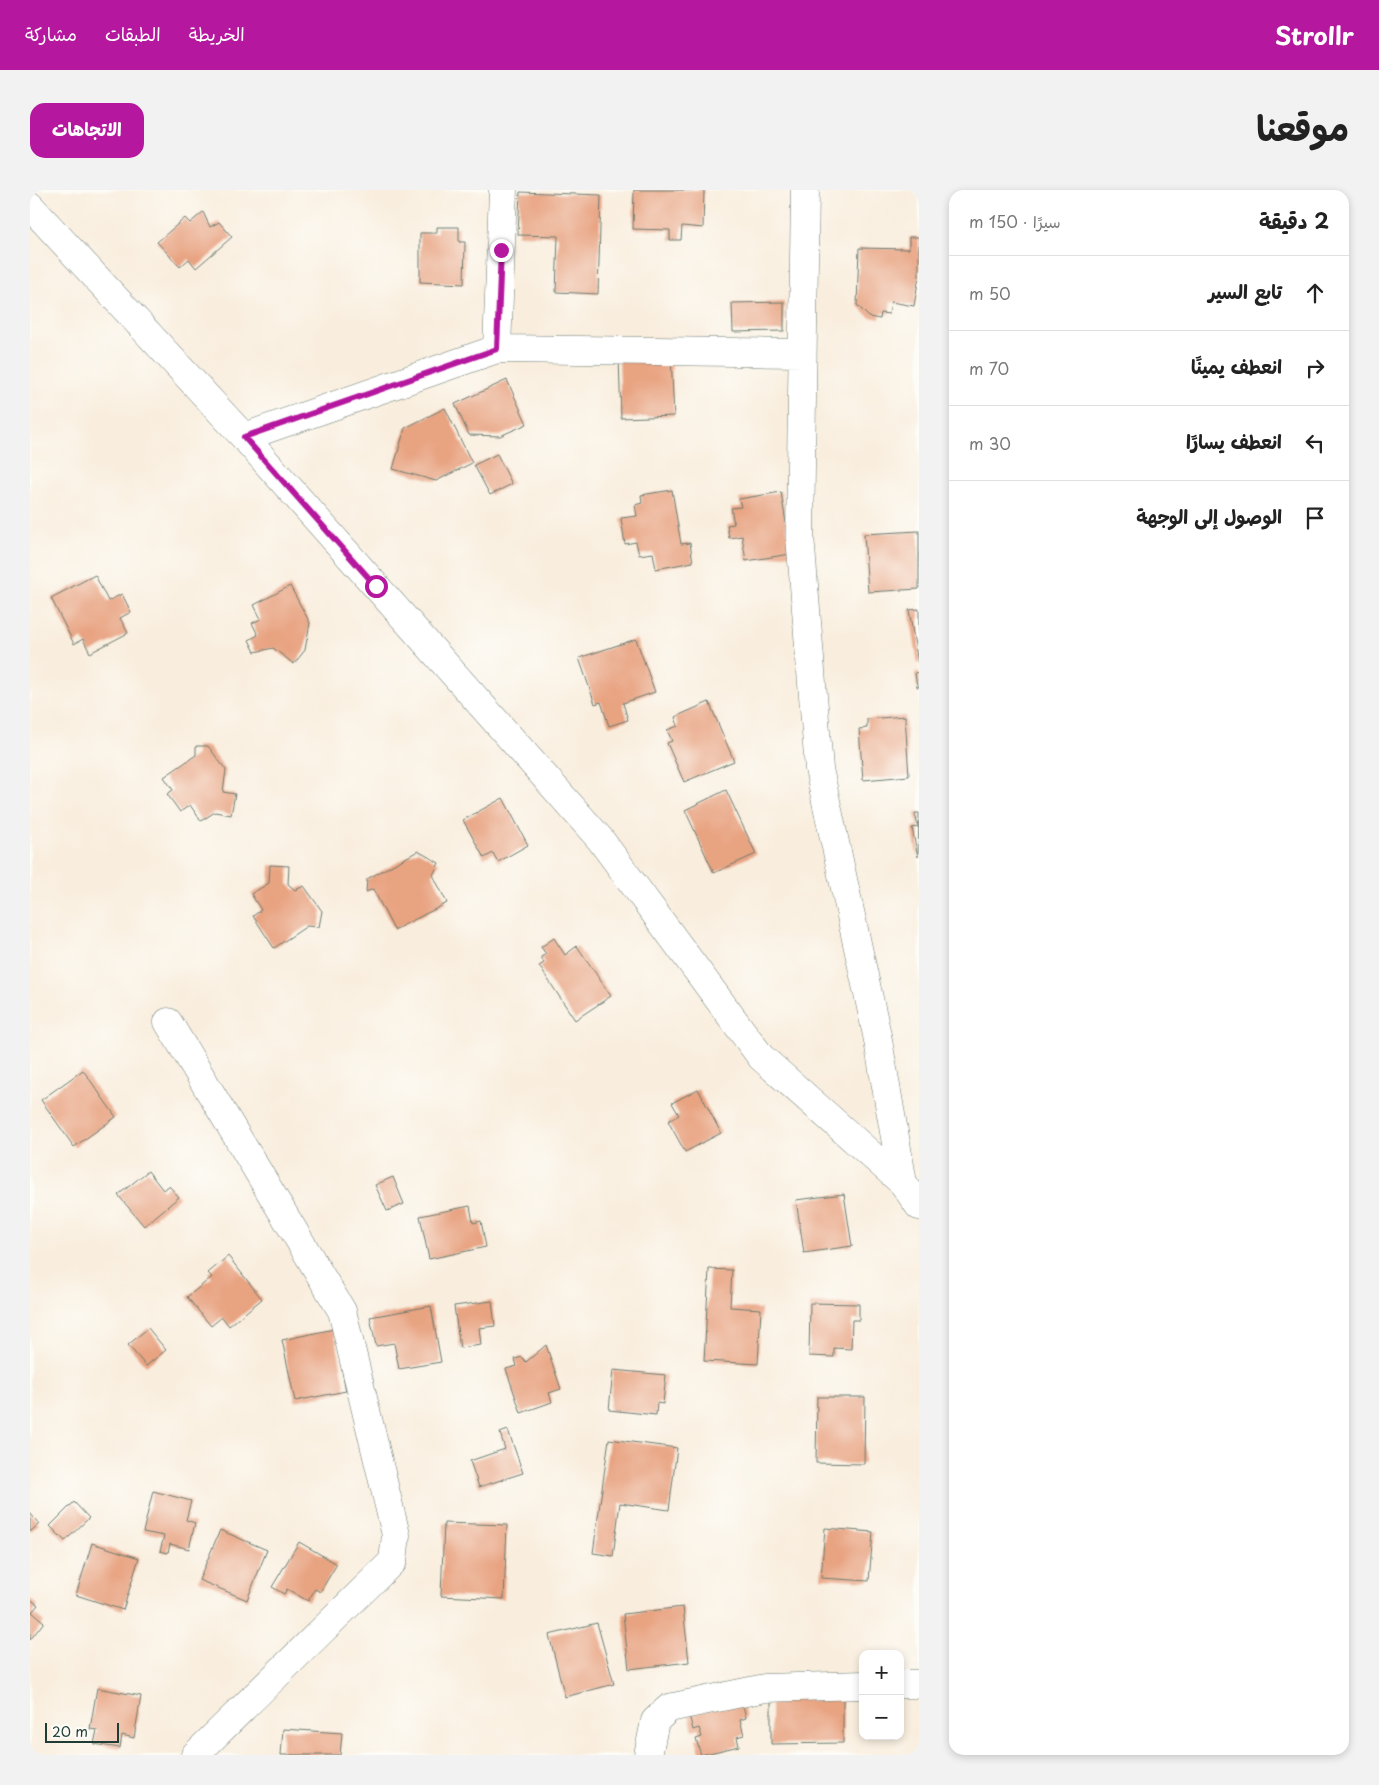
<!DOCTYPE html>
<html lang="ar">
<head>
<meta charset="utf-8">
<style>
  :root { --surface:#fff; --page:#f2f2f2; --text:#222; --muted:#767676; --line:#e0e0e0; --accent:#b5179e }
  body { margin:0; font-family:"Playpen Sans","Playpen Sans Arabic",sans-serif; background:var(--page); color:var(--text); direction:rtl }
  .controls { position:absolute; right:15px; bottom:15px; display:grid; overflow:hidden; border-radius:10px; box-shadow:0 2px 8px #0003 }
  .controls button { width:45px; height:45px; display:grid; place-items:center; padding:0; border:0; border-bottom:1px solid var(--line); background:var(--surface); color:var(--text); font:25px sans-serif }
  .scale { position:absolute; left:15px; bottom:12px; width:74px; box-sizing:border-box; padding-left:5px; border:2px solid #1f3d34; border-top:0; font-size:14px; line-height:18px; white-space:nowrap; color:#1f3d34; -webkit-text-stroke:4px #fdfcf7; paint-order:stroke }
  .stop { position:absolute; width:15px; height:15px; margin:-11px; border:4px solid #b5179e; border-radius:50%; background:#fff }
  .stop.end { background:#b5179e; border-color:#fff; box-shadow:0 1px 5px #0008 }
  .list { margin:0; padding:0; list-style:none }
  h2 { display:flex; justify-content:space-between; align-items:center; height:65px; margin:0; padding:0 20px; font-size:21px }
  h2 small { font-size:16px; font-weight:400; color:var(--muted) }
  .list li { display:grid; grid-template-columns:32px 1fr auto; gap:15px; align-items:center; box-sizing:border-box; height:75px; padding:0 20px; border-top:1px solid var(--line) }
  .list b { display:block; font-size:19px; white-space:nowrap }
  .list em { font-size:16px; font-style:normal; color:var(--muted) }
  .icon { flex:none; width:28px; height:28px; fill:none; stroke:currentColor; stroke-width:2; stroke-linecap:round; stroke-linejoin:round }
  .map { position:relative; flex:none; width:889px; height:1565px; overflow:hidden; direction:ltr; border-radius:15px }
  header { display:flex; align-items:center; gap:30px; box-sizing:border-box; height:70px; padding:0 25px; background:var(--accent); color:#fff }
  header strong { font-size:24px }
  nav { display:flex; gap:28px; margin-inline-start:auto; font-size:18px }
  .intro { display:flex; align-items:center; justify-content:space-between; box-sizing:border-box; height:120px; padding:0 30px }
  h1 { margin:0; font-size:35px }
  .button { padding:12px 22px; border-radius:15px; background:var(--accent); color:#fff; font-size:18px; font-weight:700 }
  main { display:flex; gap:30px; padding:0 30px }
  aside { flex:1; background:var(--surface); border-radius:15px; box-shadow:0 2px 8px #0003 }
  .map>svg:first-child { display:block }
  .building { fill:#e8a381 }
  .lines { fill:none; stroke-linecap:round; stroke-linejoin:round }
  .street-casing { stroke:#6b7b70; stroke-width:29 }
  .street { stroke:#fff; stroke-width:28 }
  .route { stroke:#b5179e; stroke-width:6 }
</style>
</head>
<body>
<header>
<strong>Strollr</strong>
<nav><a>الخريطة</a><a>الطبقات</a><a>مشاركة</a></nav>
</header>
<div class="intro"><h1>موقعنا</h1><a class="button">الاتجاهات</a></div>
<main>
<aside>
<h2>2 دقيقة<small>سيرًا · 150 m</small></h2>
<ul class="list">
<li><svg class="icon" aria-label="ahead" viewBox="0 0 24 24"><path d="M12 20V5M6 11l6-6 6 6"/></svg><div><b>تابع السير</b></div><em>50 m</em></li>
<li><svg class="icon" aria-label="right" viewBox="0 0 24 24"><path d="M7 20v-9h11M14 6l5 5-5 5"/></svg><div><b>انعطف يمينًا</b></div><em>70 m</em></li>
<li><svg class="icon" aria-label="left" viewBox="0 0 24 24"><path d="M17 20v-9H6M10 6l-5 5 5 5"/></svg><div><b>انعطف يسارًا</b></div><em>30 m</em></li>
<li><svg class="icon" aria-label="arrive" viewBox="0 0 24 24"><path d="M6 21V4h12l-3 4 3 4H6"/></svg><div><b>الوصول إلى الوجهة</b></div></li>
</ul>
</aside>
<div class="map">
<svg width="889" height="1565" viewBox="0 0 889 1565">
  <rect width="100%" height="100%" fill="#fdfcf7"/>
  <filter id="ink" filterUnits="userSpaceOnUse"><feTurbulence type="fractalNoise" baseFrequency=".02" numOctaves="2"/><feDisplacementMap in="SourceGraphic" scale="10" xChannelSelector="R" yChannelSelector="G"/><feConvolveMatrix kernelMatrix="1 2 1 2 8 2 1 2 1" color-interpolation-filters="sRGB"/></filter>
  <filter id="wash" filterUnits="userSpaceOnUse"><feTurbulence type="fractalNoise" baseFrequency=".0096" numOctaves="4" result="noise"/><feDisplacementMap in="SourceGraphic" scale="20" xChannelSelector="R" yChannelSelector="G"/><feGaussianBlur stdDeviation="1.12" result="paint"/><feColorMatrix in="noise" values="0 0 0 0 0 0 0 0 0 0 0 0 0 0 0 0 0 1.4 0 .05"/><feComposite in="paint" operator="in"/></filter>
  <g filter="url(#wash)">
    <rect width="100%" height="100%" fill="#f9eede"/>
    <g id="blocks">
      <!-- building -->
      <path class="building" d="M604,0H674L673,38L652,36L651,50H640V40L603,39Z
        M490,2L571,5L568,104L526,102L528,46L488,45Z
        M173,22L180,37L189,32L202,47L166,78L159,69L150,77L127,52L155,28L160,33Z
        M407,37H429V52H435L434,94L390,92V43H407Z
        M879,47H889V86L884,116L861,112L859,124L851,123L850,129L839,127L827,115L829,58L879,59Z
        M754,112V141L703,142L702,113Z
        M641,166L644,226L591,228L589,168Z
        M477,190L497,234L470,246L439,245L425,214Z
        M415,218L442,273L406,291L363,279L375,238Z
        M467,264L482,294L460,305L444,275Z
        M642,300L651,354L660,353L663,372L626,379L623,363L609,365L606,352L595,354L591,328L607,326L605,315L612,313L611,305Z
        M751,302L761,364L716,371L712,346L699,348L697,335L704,334L701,318L711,317L709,309Z
        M889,341V399L838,402L834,344Z
        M65,385L78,411L92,404L101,422L90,428L98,443L60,463L53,449L44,454L21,408Z
        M260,396L280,433L275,460L264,474L243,458L225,462L219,450L228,445L222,433L231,429L224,415Z
        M889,419V473H888L879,420Z
        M606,449L625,502L593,513L598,530L579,536L571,512L565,514L549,468Z
        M889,482V497H887L885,483Z
        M679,512L704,571L654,592L637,553L642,551L637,540L648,536L645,527Z
        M875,526L879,586L833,590L829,539L837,538V529Z
        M166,556H178L196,580L193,602L205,604L201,625L185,622L171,631L160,615L150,622L137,604L143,600L134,587L166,565Z
        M696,600L726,664L684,683L655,620Z
        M473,608L498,655L468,672L463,663L454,668L433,630Z
        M885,623H889L888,667L882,638L888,637Z
        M388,661L409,673L403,685L417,713L364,740L343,699L336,702L337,689Z
        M240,675L259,676L258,694L265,700L274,696L292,721L289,737L277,736L244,758L223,726L231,720L221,704L239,693Z
        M524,748L535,765L547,756L581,806L545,830L509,776L514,773L511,767L516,764L511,757Z
        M53,880L86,927L44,957L11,910Z
        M668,899L691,943L655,962L638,931L649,925L642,913Z
        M118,981L133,1000L139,996L149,1007L114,1036L88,1005Z
        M363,987L374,1014L357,1021L345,995Z
        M814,1004L822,1056L774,1063L766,1010Z
        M440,1016L443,1033L451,1031L456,1057L399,1069L390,1026Z
        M198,1066L232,1109L199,1136L192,1127L181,1136L157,1107L182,1087L178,1083Z
        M679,1079L702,1080L700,1117L731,1119L728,1174L674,1171Z
        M462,1111L465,1136L449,1138L451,1155L430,1158L424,1116Z
        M780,1113L829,1114V1130H822L821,1159L804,1158V1167L779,1166Z
        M401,1116L411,1172L369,1179L364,1153L346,1156L340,1127Z
        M118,1138L136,1160L116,1176L98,1155Z
        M304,1139L316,1201L265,1211L252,1150Z
        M516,1155L531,1199L519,1203L522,1212L491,1223L476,1179L487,1176L485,1169L492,1167L496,1172Z
        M583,1180L636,1185L633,1214L627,1213L626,1225L579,1220Z
        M787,1207H835L834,1274L786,1273Z
        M478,1240L493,1283L449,1297L440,1271L475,1259L470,1243Z
        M579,1249L647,1258L639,1320L590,1313L583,1366L563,1363Z
        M123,1301L161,1311L156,1330L165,1333L159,1359L140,1354L138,1363L130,1361L134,1346L113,1342Z
        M44,1312L59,1328L35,1351L20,1336Z
        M0,1323L9,1334L0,1342Z
        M414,1333L477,1335L474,1409L411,1406Z
        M795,1338L843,1342L839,1391L791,1388Z
        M190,1340L237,1360L217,1410L169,1390Z
        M269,1352L307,1374L290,1402L285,1399L278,1411L257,1399L254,1404L242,1397Z
        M62,1353L109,1368L93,1420L46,1405Z
        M0,1409L8,1415L2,1422L14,1432L0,1450Z
        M653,1417L659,1472L599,1479L593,1424Z
        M567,1433L584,1494L535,1507L519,1445Z
        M67,1498L111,1506L104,1548L92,1545L90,1558L64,1554L67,1540L60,1539Z
        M813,1507V1553L741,1554V1508Z
        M712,1511L716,1528L710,1530L714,1545L707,1547L709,1556L671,1565L666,1549L672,1547L669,1538L663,1540L659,1525Z
        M253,1539L312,1543L310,1565H251Z"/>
    </g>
  </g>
  <g filter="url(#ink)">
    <use href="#blocks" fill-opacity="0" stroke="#6b7b70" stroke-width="1"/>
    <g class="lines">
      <defs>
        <path id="street" d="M775,0L770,346L789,579L847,845L873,993
          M0,16L214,247L570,649L731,867L873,993L889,1016
          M467,159L772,163
          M214,247L467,159L473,0
          M138,832L312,1121L366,1345L363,1371L165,1565
          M870,1494H889
          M618,1565L625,1531L639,1518L735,1498L833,1495"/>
      </defs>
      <!-- street casing -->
      <use href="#street" class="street-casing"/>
      <!-- street -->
      <use href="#street" class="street"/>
    </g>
  </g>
  <g class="lines" filter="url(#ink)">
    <!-- route -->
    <path class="route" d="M346,396L214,247L467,159L471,60"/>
  </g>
</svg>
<div class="controls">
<button>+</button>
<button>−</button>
</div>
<div class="scale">20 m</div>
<div class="stop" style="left:346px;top:396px"></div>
<div class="stop end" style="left:471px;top:60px"></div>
</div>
</main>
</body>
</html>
